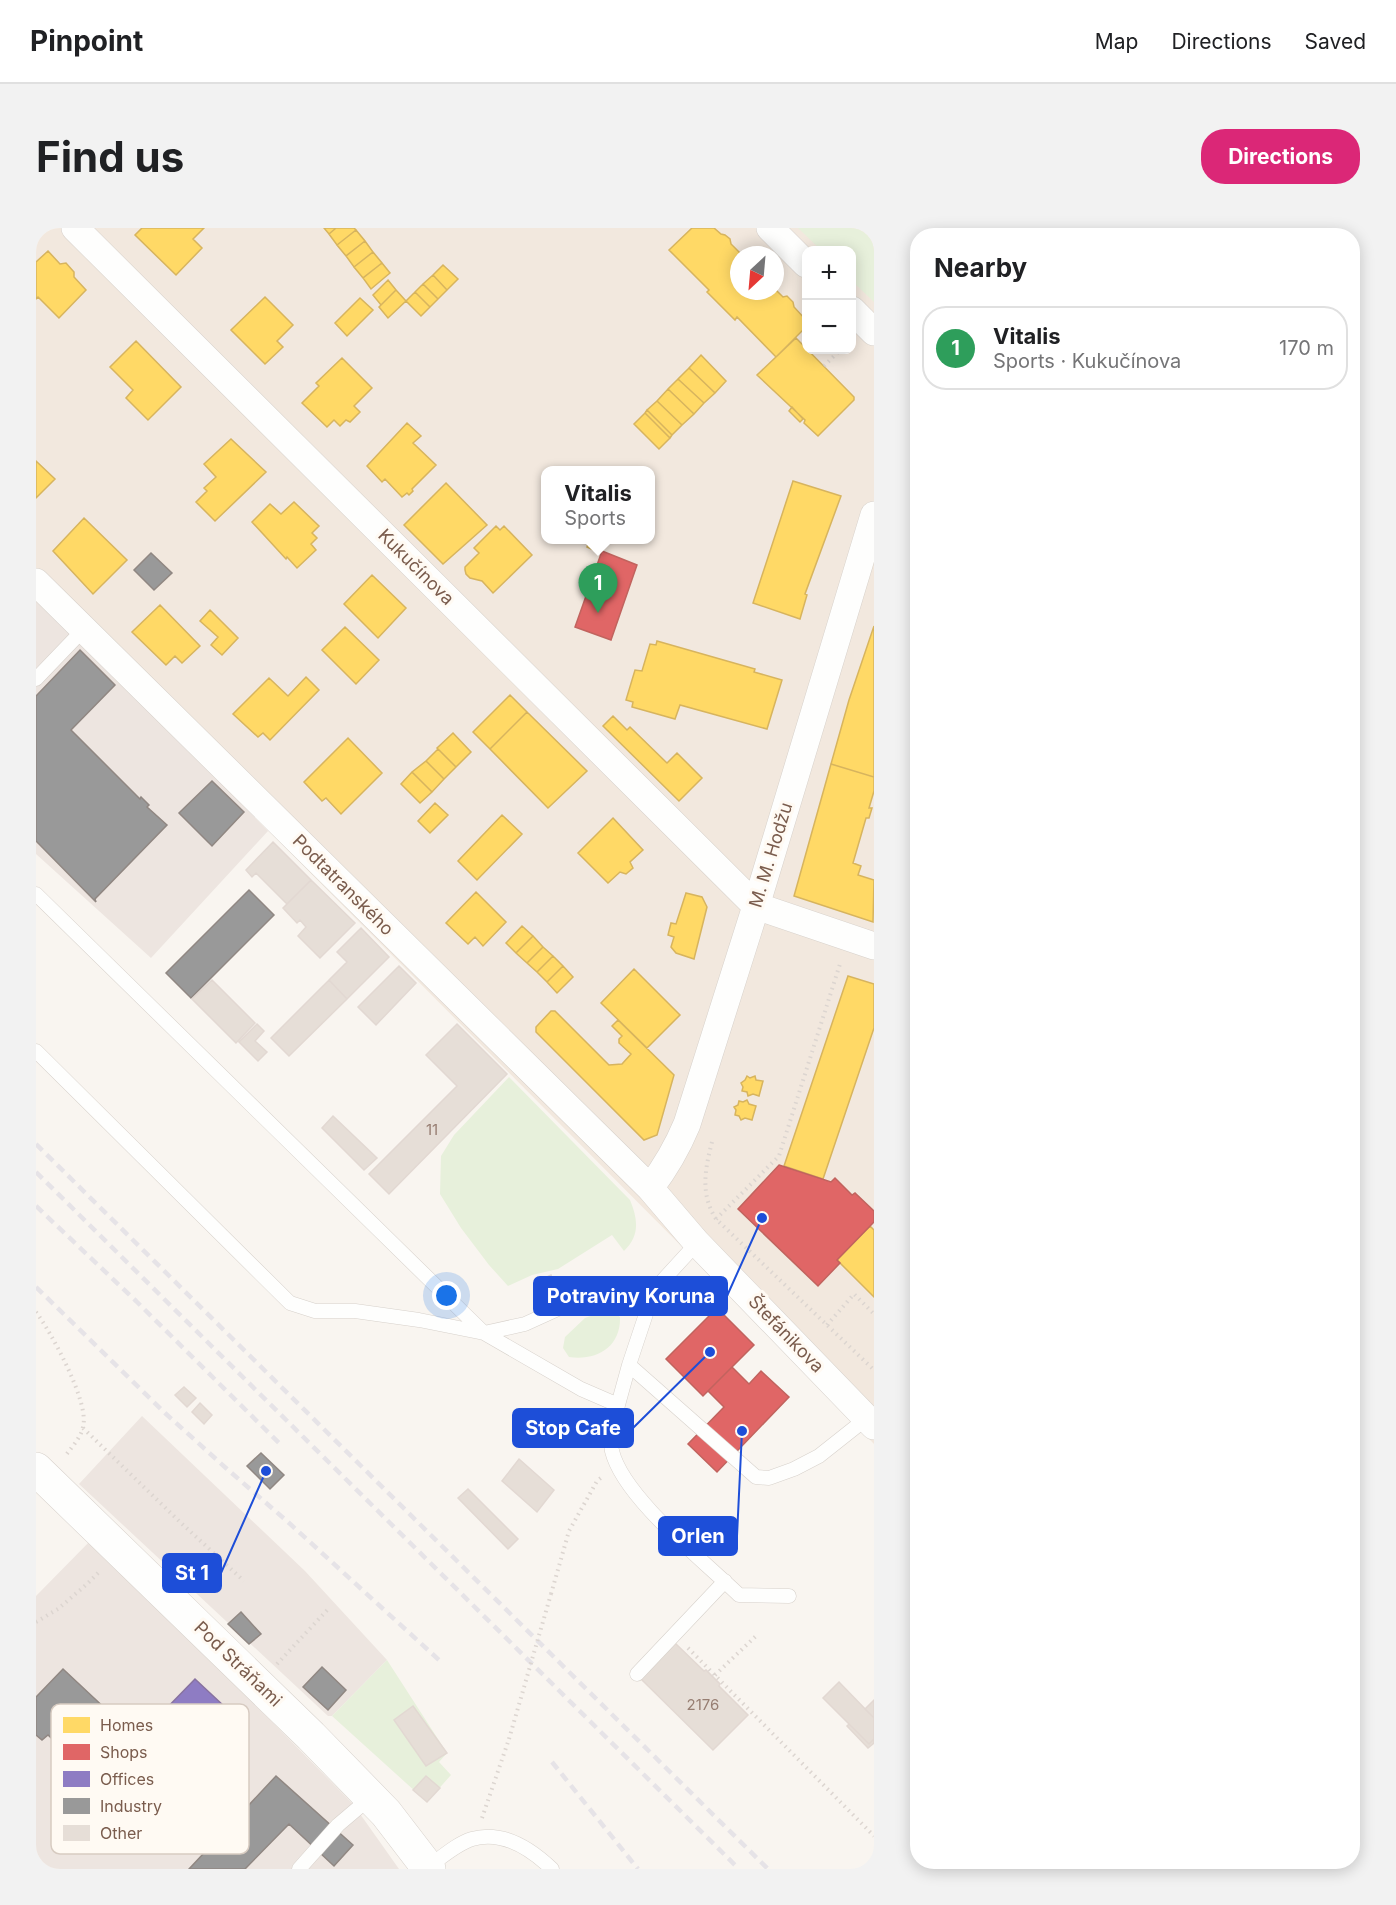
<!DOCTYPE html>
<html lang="en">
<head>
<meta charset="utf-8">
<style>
  :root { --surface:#fff; --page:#f2f2f2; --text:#202124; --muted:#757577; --line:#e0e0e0; --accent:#db2777 }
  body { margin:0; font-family:Inter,sans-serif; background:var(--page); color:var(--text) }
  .controls { position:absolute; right:18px; top:18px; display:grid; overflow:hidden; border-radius:12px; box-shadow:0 3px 15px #0003 }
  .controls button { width:54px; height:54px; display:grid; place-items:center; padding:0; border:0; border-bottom:2px solid var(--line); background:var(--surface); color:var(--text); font:30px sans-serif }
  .compass { position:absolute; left:694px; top:18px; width:54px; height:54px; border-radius:50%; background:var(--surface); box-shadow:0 3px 15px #0003; rotate:206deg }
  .you { position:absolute; left:411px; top:1068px; width:21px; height:21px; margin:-15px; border:4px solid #fff; border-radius:50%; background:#1a73e8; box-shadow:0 0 0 9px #1a73e833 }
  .badge { display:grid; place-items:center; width:39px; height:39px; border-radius:50%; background:var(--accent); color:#fff; font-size:20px; font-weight:700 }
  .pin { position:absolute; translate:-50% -50px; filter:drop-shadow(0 2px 3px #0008) }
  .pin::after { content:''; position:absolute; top:32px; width:21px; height:18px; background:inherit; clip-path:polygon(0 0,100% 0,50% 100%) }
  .popup { position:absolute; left:505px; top:238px; width:114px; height:78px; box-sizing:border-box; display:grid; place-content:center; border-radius:12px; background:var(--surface); filter:drop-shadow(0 2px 4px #0005); font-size:20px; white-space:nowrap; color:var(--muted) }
  .popup b { font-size:22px; color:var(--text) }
  .popup::after { content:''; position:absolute; left:50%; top:100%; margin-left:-12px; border:12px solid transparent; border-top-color:var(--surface) }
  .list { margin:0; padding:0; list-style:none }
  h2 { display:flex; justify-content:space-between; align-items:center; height:78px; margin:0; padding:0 24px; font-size:26px }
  h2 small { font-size:20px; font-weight:400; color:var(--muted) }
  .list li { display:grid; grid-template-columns:39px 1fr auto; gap:18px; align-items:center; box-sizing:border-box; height:84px; margin:0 12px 12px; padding:0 12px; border:2px solid var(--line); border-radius:24px }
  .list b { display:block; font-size:22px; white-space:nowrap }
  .list p { margin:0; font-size:20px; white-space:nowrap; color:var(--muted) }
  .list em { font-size:20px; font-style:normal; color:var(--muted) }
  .map { position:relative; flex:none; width:838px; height:1641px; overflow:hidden; border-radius:24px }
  header { display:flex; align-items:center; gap:36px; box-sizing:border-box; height:84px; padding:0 30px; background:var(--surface); border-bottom:2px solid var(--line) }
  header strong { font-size:28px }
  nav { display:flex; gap:33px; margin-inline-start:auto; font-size:21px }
  .intro { display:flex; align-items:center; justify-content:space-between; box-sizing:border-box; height:144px; padding:0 36px }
  h1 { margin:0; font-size:42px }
  .button { padding:15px 27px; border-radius:24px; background:var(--accent); color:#fff; font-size:21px; font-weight:700 }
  main { display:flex; gap:36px; padding:0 36px }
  aside { flex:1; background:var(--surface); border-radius:24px; box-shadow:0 3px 15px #0003 }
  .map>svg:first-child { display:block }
  .residential { fill:#f2e8de; fill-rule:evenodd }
  .industrial { fill:#ede5e0 }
  .green { fill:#e7f0db }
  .homes { fill:#ffd966; stroke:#d7b45e; stroke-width:1.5 }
  .shops { fill:#e06666; stroke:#c1635e; stroke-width:1.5 }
  .offices { fill:#8e7cc3; stroke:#8872a0; stroke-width:1.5 }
  .industry { fill:#999; stroke:#908782; stroke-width:1.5 }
  .building { fill:#e6ded7; stroke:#e2d8d2; stroke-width:1.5 }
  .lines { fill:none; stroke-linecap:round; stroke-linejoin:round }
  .service-casing { stroke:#d7d1cb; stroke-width:15 }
  .minor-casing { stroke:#d7d1cb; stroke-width:28 }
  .tertiary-casing { stroke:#d7d1cb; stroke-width:34 }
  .path { stroke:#dcd5d0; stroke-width:4; stroke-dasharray:1.5 4.5; stroke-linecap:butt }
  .service { stroke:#fefefd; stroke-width:14 }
  .minor { stroke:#fefefd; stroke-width:27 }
  .tertiary { stroke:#fefefd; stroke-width:33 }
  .rail { stroke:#e6e3e7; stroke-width:4.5; stroke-dasharray:9 6; stroke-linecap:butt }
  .path-bridge { stroke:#dcd5d0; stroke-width:4; stroke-dasharray:1.5 4.5; stroke-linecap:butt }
  .labels { text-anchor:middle; stroke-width:6; stroke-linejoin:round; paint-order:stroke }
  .number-label { font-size:15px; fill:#977e72 }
  .street-label { font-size:18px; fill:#7a5c4d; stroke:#fffaf3 }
  .key { fill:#fffaf3; stroke:#d7cbc1; stroke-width:1.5 }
  .key-label { font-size:16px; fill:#7a5c4d }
  .leader { fill:none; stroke:#1d4ed8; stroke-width:2 }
  .callout-dot { fill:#1d4ed8; stroke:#fffaf3; stroke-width:2 }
  .callout { fill:#1d4ed8; stroke:#1d4ed8; stroke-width:2 }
  .callout-label { font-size:20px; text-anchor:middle; font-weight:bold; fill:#fff }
</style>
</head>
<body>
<header>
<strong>Pinpoint</strong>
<nav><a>Map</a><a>Directions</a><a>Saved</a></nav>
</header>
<div class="intro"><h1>Find us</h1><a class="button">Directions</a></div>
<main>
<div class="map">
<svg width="838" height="1641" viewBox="0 0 838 1641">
  <rect width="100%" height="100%" fill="#f9f5f0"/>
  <!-- residential -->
  <path class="residential" d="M0,0H838V1216L686,1059L0,369ZM770,22H816V122H770ZM703,27H739V63H703ZM510,243H614V312H510Z"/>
  <!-- industrial -->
  <path class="industrial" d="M0,369L232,603L115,730L0,626Z
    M106,1188L269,1343L351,1432L296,1488H292L43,1256Z
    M56,1311L317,1576L363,1641H0V1368Z"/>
  <!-- green -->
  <path class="green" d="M762,0H838V74L816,53V22H785Z
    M473,849L594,972C602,991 604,1008 588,1023L576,1007L522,1041L496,1047L472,1058L453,1037L425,1000L404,966L405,928L418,907Z
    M574,1081L584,1089C585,1119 561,1133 533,1129L527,1120L529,1109L549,1090Z
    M351,1432L411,1525L403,1534L415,1547L391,1574L296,1488Z"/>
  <!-- homes -->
  <path class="homes" d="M106,0H168L157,11L166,20L140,47L99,7Z
    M288,0H300L293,6Z
    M300,0H318L320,2L301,17L293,6Z
    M656,0H678L685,6L689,7L694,11L695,16L706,27H703V63H739V61L747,69L751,68L757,74L758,79L770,92V99L740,129L701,89L699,92L671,64L673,62L633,22Z
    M320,2L329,13L310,28L301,17Z
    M329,13L337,24L318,39L310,28Z
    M12,23L24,36L30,35L38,44V49L50,62L23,90L2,69L0,71V34Z
    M337,24L346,35L327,50L318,39Z
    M346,35L354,45L335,61L327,50Z
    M407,37L422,51L411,62L397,47Z
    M397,47L411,62L402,71L387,56Z
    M352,52L360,62L345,77L337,67Z
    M387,56L402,71L394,79L379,64Z
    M360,62L370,73L352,90L343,79Z
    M379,64L394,79L385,88L370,73Z
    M229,69L257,97L241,113L247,119L229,136L195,102Z
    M324,70L337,82L311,108L299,95Z
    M760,110L818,169V172L782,208L768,195L769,192L721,147Z
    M100,113L145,159L112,192L90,170L97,162L74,139Z
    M665,127L690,153L679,165L653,140Z
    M306,130L336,160L318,178L324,184L314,194L310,192L304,198L298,192L291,199L266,175L283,158L280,155Z
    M653,140L679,165L668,175L642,151Z
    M642,151L668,175L658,186L632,161Z
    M632,161L658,186L646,197L621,173Z
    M621,173L646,197L636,207L611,182Z
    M756,179L767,191L764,194L753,183Z
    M611,182L636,207L634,210L609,185Z
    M609,185L634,210L623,221L598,196Z
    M371,195L385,208L377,215L400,237L376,261L377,263L373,267L371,265L366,269L349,251L346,254L331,238Z
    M195,211L230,244L179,293L160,274L171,263L168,260L180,249L168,236Z
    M0,233L19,251L0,270Z
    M757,253L805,268L769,366L771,367L764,391L717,375Z
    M410,255L451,297L407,336L368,297Z
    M258,274L283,298L276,305L281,310L275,316L280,322L261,340L251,329L250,331L216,294L234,276L245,286Z
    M48,290L91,332L57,366L17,323Z
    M460,298L464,302L468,298L496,327L457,365L446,353L434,350L430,346L429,342V339L443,325L438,320Z
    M553,312H564L560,323L551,319Z
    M336,347L370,380L342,410L308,376Z
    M124,377L164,418L146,435L139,428L130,437L96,404Z
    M174,382L202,410L186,427L175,417L182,409L164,393Z
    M838,398V549L795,536L813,472Z
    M309,399L343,432L320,456L286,422Z
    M621,413L719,441L718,444L746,452L731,501L644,477L639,491L596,479L597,474L590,472L599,442L606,443L614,416L620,417Z
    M270,449L283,462L234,512L227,505L222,509L197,486L233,450L252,468Z
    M474,467L491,484L454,521L437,504Z
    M491,484L551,543L512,580L454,521Z
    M577,488L591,502L594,499L631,535L641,525L666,550L643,573L567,498Z
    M417,505L435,524L420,539L401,520Z
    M312,510L346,545L305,586L290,570L286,573L268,554Z
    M402,521L420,539L408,551L390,533Z
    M390,533L408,551L396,564L376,544Z
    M795,536L838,549V563L833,580H836L833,590H830L817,635L825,638L822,647L838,652L837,694L758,668Z
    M376,544L396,564L384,575L365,556Z
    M399,575L412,587L394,605L382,593Z
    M466,587L486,606L441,652L422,633Z
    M577,590L607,622L594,634L597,640L590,646L584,644L572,655L542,625Z
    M440,664L470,694L447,718L439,709L432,716L410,695Z
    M650,665L666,669L671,679L658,731L640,725L635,719L638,709L632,707L635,695L640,696Z
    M486,698L497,708L480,725L470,715Z
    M497,708L507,719L491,735L480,725Z
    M507,719L517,728L501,744L491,735Z
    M517,728L527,738L511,754L501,744Z
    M527,738L537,749L521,765L511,754Z
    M598,741L644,787L611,820L565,775Z
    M812,748L838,756V800L787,951L748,938Z
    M515,783H519L573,837L586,836L595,826L583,815V811L586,808L576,798L582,792L638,847L621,907L608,912L500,804V799Z
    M711,848L714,850L719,848L720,852L727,853L723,868L717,866L712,868L711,864L706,863L707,859L705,855L709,852Z
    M711,872L713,876L720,878L716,892L709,890L705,892L703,888L699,887L700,882L698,879L702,877L703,873L707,874Z
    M834,998L838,1002V1069L801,1032Z"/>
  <!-- shops -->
  <path class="shops" d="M566,323L601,337L575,412L539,399Z
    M743,937L795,954L799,950L816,967L819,965L838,983V994L801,1032L804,1035L782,1058L702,981Z
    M681,1080L718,1117L667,1168L630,1131Z
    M696,1139L713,1156L725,1143L753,1169L681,1244L652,1216L688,1179L672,1163Z"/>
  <!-- offices -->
  <path class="offices" d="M159,1451L189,1479L155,1514L125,1486Z"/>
  <!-- industry -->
  <path class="industry" d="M115,325L136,345L118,362L98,342Z
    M44,422L79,457L35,502L104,571L105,569L113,577L111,579L131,597L59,671L60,674L0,613V468Z
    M176,553L208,584L176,618L143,585Z
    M213,662L238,687L155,770L130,745Z
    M225,1225L248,1247L234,1261L211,1238Z
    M205,1384L225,1406L213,1416L192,1396Z
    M286,1439L310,1462L292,1482L267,1459Z
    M27,1441L74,1485L33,1527L12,1507L6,1512L0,1507V1469Z
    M112,1488L150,1522L123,1549L87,1514Z
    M240,1548L317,1617L298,1638L253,1596L209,1641H153Z"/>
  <!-- building -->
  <path class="building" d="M237,614L275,652L251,676L220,645L216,649L210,642Z
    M275,652L319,695L284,730L262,708L270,699L264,692L261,695L247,680Z
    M325,700L353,729L311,771L293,752L311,734L301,724Z
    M363,738L380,755L340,797L322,779Z
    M176,752L219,795L200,815L156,771Z
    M293,752L311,771L253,828L235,810Z
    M221,796L228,803L219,813L231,824L222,833L203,814Z
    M421,796L471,846L353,966L333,946L421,858L390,827Z
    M297,888L341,930L328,942L286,900Z
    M515,1047L519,1058L507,1063L502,1053Z
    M148,1159L160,1170L151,1179L139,1167Z
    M164,1175L176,1187L168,1196L156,1184Z
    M483,1231L518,1262L501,1284L466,1253Z
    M432,1261L482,1311L472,1321L422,1270Z
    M639,1415L668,1443L670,1442L684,1456L683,1458L712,1487L677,1522L604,1450Z
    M803,1454L838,1490V1511L833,1516L787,1470Z
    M838,1472V1490L829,1481Z
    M377,1478L411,1525L390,1538L358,1492Z
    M813,1496L833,1516L838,1511V1515L832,1520L811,1498Z
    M390,1548L404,1560L391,1574L377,1562Z"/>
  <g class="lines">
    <defs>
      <path id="service" d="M0,451L48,401
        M0,666L448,1105L545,1161L582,1177L593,1137L618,1062L661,1015
        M0,823L254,1075L279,1083H319L383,1092L448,1105L489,1096L555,1066L573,1060L593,1058L618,1062
        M593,1137L720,1249L733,1250L758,1241L783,1228L831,1190
        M582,1177C579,1191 573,1208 576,1223C587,1269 668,1333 703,1367L753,1368
        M601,1446L689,1353
        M392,1639C405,1630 420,1616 436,1611C466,1602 495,1621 516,1641
        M263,1641L302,1597L335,1569"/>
      <path id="minor" d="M39,0L720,678L838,718
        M734,0L770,36
        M816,82L838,104
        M0,354L614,960L661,1015L838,1198
        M614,960C630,939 641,920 651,896L720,678L838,287"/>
      <path id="tertiary" d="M0,1241L275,1508L350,1585L393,1641"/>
    </defs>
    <!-- service casing -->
    <use href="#service" class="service-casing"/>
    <!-- minor casing -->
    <use href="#minor" class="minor-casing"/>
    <!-- tertiary casing -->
    <use href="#tertiary" class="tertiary-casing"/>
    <!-- path -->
    <path class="path" d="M788,138L804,122
      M676,914C669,941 664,966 680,991L838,1142
      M680,991L743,928L804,736
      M0,1084C15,1104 54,1175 47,1199C45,1209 36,1219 30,1227
      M791,1097L818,1066L838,1086
      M47,1200L144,1294L208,1353
      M515,1366L533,1303L561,1253L566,1249
      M0,1394L22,1381L51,1356L63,1344
      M652,1420L838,1608
      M241,1436L294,1379
      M679,1447L720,1408
      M446,1590L473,1511"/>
    <!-- service -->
    <use href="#service" class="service"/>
    <!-- minor -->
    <use href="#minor" class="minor"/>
    <!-- tertiary -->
    <use href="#tertiary" class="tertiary"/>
    <!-- rail -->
    <path class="rail" d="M0,916L732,1641
      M0,944L703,1641
      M0,978L100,1073L245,1217
      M0,1059L129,1185L191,1241L252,1294L403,1432
      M516,1534L602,1641"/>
    <!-- path-bridge -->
    <path class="path-bridge" d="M473,1511L515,1366"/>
  </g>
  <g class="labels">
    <!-- number labels -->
    <g class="number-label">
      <text x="396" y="907">11</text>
      <text x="667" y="1482">2176</text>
    </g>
    <!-- street labels -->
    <g class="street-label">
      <text transform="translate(380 339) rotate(45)" y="6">Kukučínova</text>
      <text transform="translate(735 627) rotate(-73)" y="6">M. M. Hodžu</text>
      <text transform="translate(307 657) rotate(45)" y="6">Podtatranského</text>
      <text transform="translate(750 1106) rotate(46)" y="6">Štefánikova</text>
      <text transform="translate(202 1436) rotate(44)" y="6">Pod Stráňami</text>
    </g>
  </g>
  <!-- legend -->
  <rect x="15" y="1476" width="198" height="150" rx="9" class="key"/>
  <rect x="27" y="1489" width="27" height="16" fill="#ffd966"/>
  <rect x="27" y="1516" width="27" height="16" fill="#e06666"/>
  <rect x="27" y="1543" width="27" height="16" fill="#8e7cc3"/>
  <rect x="27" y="1570" width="27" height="16" fill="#999"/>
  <rect x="27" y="1597" width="27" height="16" fill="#e6ded7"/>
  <g class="key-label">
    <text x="64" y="1503">Homes</text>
    <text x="64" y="1530">Shops</text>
    <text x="64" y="1557">Offices</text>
    <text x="64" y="1584">Industry</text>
    <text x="64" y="1611">Other</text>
  </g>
  <!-- callouts -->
  <path class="leader" d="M726 990L691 1068M674 1124L597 1200M706 1203L701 1308M230 1243L185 1345"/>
  <g class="callout-dot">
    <circle cx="726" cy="990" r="6"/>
    <circle cx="674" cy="1124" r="6"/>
    <circle cx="706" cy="1203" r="6"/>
    <circle cx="230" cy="1243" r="6"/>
  </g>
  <g class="callout">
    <rect x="498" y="1049" width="193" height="38" rx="6"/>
    <rect x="477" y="1181" width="120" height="38" rx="6"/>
    <rect x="623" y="1289" width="78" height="38" rx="6"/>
    <rect x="127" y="1326" width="58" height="38" rx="6"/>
  </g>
  <g class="callout-label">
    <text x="595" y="1075">Potraviny Koruna</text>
    <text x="537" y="1207">Stop Cafe</text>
    <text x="662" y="1315">Orlen</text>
    <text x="156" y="1352">St 1</text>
  </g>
</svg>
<div class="controls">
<button>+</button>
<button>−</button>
</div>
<svg class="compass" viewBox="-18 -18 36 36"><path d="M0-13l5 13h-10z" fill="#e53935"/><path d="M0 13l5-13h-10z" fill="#757577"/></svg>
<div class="you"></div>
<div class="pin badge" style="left:562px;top:385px;background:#2e9e5b">1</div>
<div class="popup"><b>Vitalis</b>Sports</div>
</div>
<aside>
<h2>Nearby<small></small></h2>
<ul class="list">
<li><span class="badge" style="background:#2e9e5b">1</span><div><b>Vitalis</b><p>Sports · Kukučínova</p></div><em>170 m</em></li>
</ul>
</aside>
</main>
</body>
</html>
